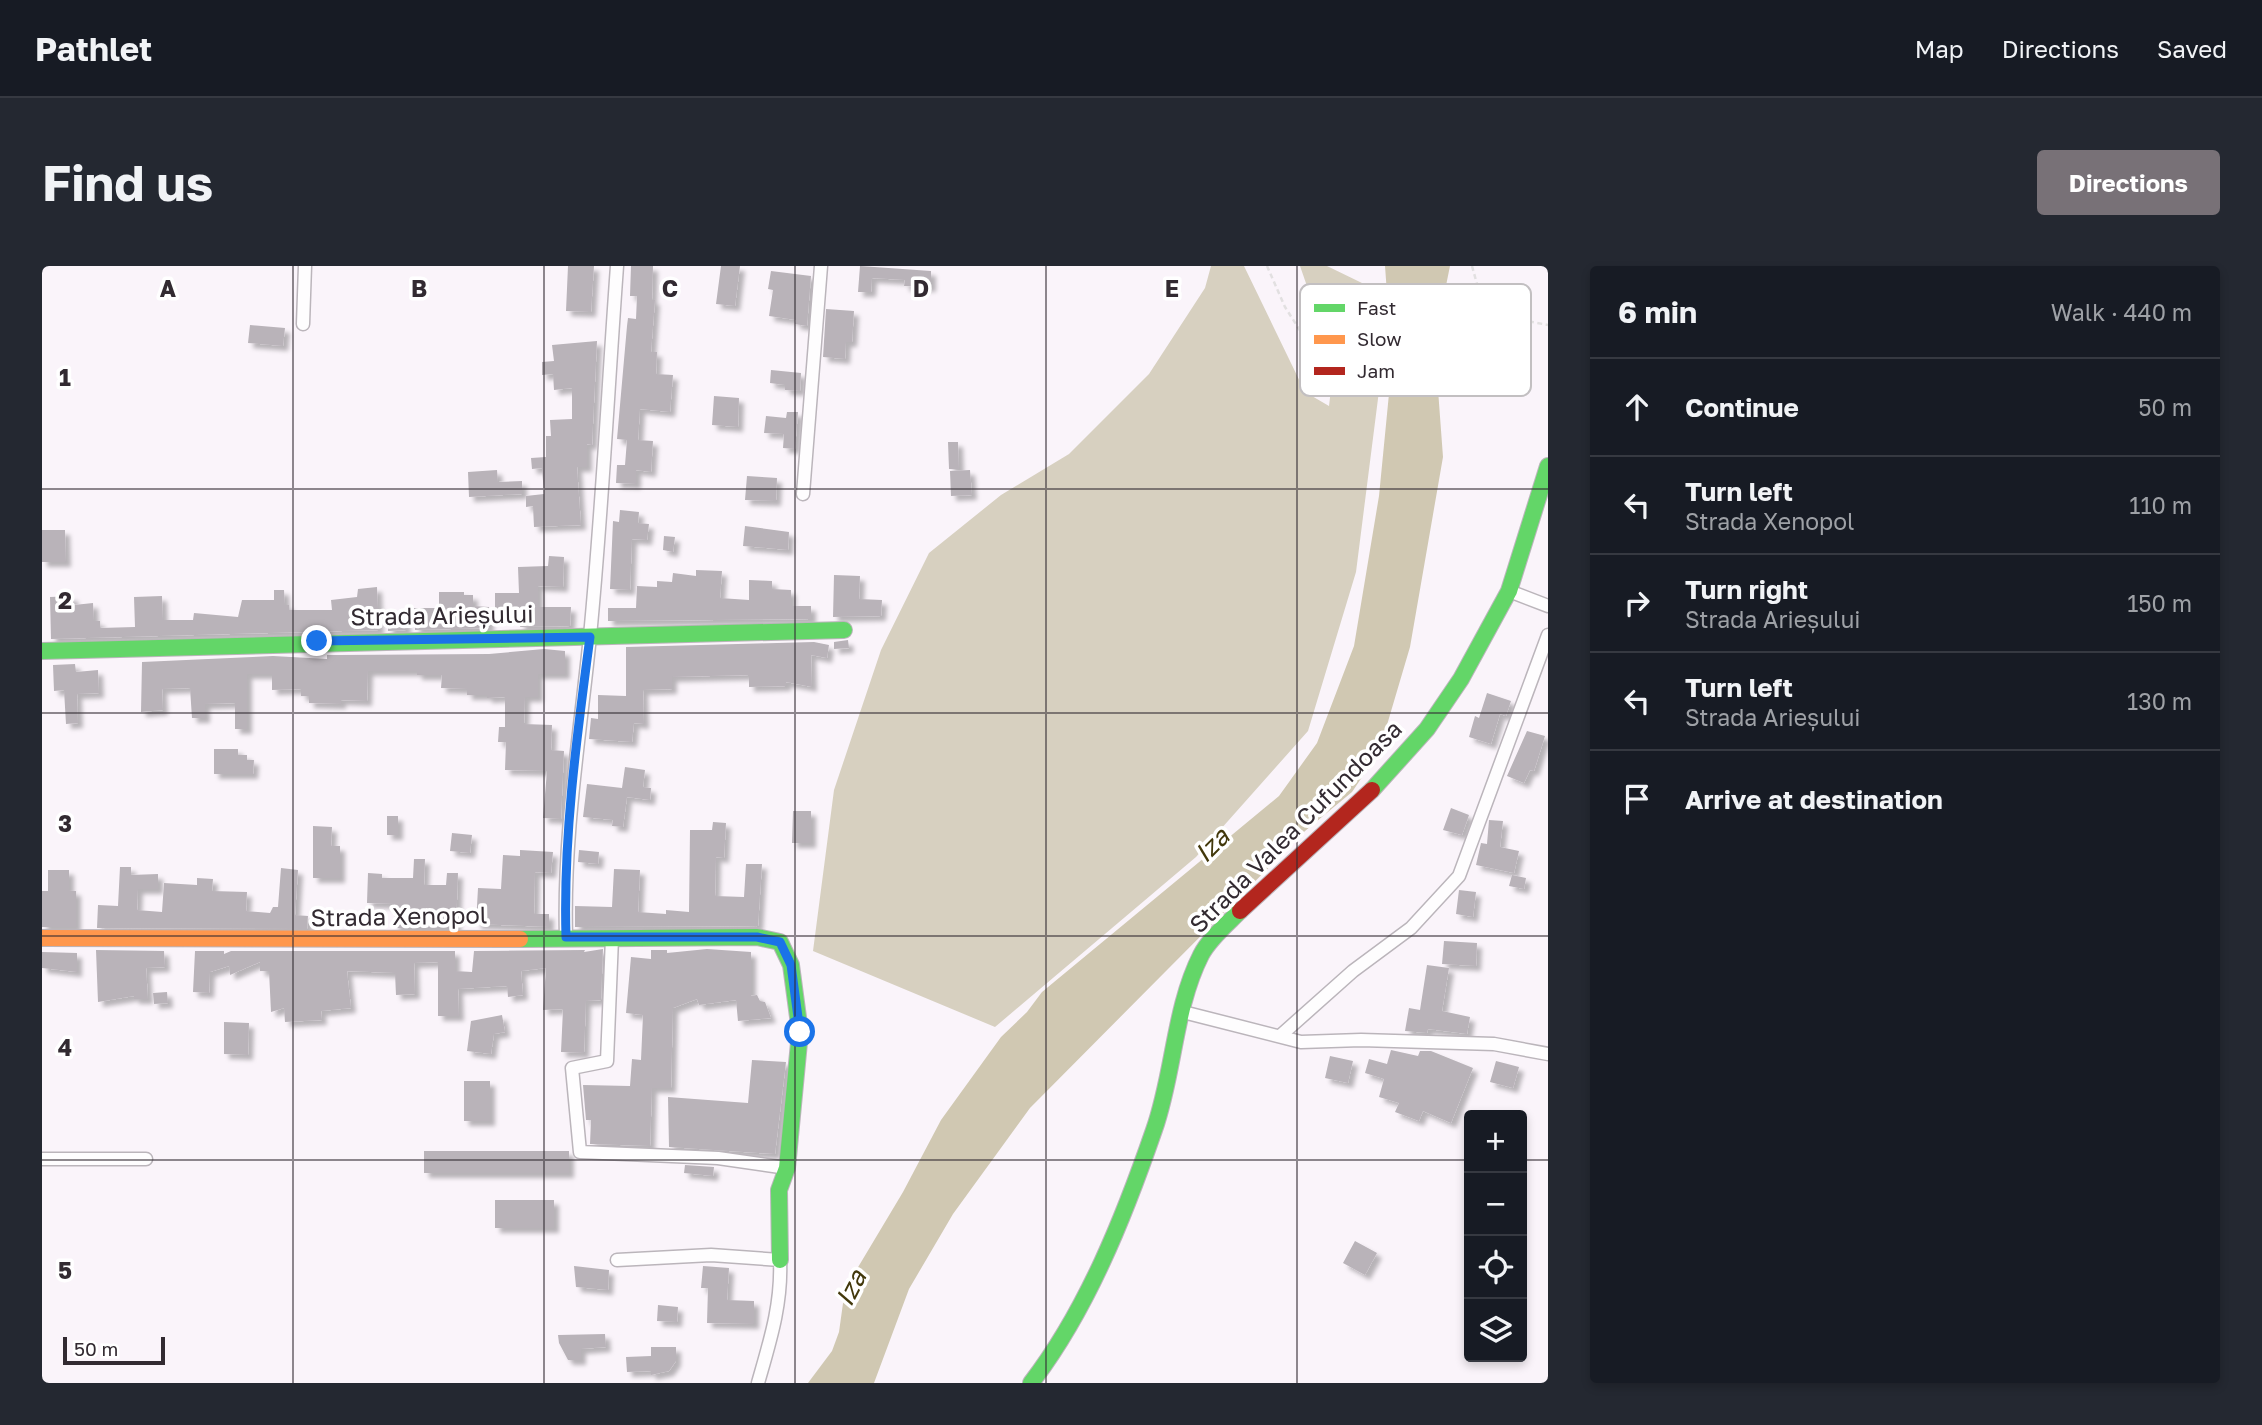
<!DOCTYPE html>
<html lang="en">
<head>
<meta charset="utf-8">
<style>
  :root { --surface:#171b24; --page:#242831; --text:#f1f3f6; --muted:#9ea1a6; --line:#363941; --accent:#787177 }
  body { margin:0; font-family:"Golos Text",sans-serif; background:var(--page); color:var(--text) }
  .controls { position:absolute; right:21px; bottom:21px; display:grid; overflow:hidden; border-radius:7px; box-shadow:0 4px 10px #0003 }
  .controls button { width:63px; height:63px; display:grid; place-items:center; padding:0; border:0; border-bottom:2px solid var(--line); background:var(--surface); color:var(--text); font:35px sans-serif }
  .scale { position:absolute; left:21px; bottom:18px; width:102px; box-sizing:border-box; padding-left:7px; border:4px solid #322a31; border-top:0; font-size:19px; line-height:24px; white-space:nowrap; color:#322a31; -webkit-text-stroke:5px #fff; paint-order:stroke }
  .stop { position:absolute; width:21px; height:21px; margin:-16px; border:5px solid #1a73e8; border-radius:50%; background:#fff }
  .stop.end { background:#1a73e8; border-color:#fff; box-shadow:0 2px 7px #0008 }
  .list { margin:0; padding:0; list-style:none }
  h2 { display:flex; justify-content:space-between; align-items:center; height:91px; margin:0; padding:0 28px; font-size:30px }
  h2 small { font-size:23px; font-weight:400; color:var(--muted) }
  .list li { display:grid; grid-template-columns:46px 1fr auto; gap:21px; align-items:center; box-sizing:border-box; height:98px; padding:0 28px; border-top:2px solid var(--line) }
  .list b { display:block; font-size:26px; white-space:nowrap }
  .list p { margin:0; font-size:23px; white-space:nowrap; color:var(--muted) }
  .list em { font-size:23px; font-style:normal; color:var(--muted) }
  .icon { flex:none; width:38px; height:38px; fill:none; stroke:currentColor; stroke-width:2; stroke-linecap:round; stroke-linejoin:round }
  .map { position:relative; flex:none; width:1506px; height:1117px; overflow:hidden; border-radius:7px }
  header { display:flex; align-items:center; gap:42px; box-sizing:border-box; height:98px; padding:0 35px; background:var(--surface); border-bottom:2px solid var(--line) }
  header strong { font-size:33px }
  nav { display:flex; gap:38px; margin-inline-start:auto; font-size:24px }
  .intro { display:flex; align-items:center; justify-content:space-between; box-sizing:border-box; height:168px; padding:0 42px }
  h1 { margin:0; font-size:49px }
  .button { padding:18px 32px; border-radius:7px; background:var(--accent); color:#fff; font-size:24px; font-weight:700 }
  main { display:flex; gap:42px; padding:0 42px }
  aside { flex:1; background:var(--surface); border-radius:7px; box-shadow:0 4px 10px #0003 }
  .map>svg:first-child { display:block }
  .forest { fill:#d7d0c0 }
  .water { fill:#d0c8b2 }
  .building { fill:#b9b3b9; filter:url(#shadow) }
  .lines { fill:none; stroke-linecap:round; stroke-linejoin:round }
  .street-casing { stroke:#bbb5bb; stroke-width:15 }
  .fast-casing { stroke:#bbb5bb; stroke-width:18 }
  .slow-casing { stroke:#bbb5bb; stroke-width:18 }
  .jam-casing { stroke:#bbb5bb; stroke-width:18 }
  .path { stroke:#e2e0e1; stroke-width:2.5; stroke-dasharray:5 3.5; stroke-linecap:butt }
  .street { stroke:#fefdfe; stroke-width:12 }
  .fast { stroke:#63d668; stroke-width:16 }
  .slow { stroke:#ff974d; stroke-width:16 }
  .jam { stroke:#b3261e; stroke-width:16 }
  .route { stroke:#1a73e8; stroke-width:9 }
  .grid { fill:none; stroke:#322a31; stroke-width:2; stroke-opacity:0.55 }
  .labels { text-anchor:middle; stroke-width:7; stroke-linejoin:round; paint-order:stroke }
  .street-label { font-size:24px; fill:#322a31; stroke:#fff }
  .water-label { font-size:26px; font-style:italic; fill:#42380b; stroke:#fff }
  .key { fill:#fff; stroke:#c2bfc1; stroke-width:2 }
  .key-label { font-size:19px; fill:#322a31 }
  .grid-label { font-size:23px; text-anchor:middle; font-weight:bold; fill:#322a31; stroke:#fff; stroke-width:7; stroke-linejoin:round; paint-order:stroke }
</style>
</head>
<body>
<header>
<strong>Pathlet</strong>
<nav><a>Map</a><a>Directions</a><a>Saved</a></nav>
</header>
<div class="intro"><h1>Find us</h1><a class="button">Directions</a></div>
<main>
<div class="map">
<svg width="1506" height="1117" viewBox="0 0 1506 1117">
  <defs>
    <filter id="shadow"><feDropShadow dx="5" dy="5" stdDeviation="2" flood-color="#0004"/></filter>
  </defs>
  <rect width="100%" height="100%" fill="#faf4fa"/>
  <!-- forest -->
  <path class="forest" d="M1169,0H1202L1263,126L1287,140L1292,98L1258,0H1285L1320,17L1338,117L1314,306L1266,465L1154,591L953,761L771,685L792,524L839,384L887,287L959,229L1027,188L1107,108L1163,22Z"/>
  <!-- water -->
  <path class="water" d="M1343,0H1408L1398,49L1395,110L1401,191L1368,381L1337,486L1310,526L1263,565L988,842L911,948L867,1023L832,1117H766L790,1085L797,1066L803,1023L861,926L899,854L959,771L985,746L1000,726L1237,530L1275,477L1312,380L1337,230L1350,97Z"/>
  <!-- building -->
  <path class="building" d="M526,0H552L549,46L524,45Z
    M589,0H611L610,34H613L609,86H615L614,108L631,109L628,146L598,143L596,174L611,175L609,206L594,204V218L574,217L575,199H583L585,174L575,173L585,60L586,52L594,53L595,30H588Z
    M679,0H698L693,40L674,38Z
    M818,0L889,5V21L862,20L863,14L830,12L829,26H816Z
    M729,5L769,10L765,60L753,58L754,54L727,50L731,24L726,23Z
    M784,43L812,45L810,76H804L803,93L781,91Z
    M208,59L243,62L241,80L206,77Z
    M555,75L550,179L545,178V201H535L539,259L492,261L491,240L484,241V230L502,228L500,202L490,203L489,192L504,191V170H509L508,154L530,153V122L512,124L511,108L500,109V96L512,95L510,79Z
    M729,104L759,107L758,125L743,124V119L728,117Z
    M672,130L697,132L696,161L670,159Z
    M745,146H756L753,183L741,182L742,168L722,167L724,150L744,152Z
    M906,176H916L917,203H907Z
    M455,204L456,216L480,215V228L427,231L426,206Z
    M928,204L930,229L909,230L908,205Z
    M705,210L735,212L734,235L703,234Z
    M578,244L597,246L596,257L607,258L605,274L590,273L588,324L568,323L571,255L577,256Z
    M703,260L747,266L746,284L701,280Z
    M0,264H23L24,296H0Z
    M622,270L633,271L631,286L621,284Z
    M507,290L522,291L521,321L496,320V341H529L528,360L478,361L477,343L453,344V327H477L476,301L506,300Z
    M654,304L680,305L678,332L707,334V314L730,315V323L749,324V340H769V353L566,355V342H594L595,320L615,321V315L630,316L631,307L654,310Z
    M792,309L818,310L817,333L840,334L839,350L791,351Z
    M335,321L337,364L9,373L8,331L31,330L32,339L51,337L52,355H58V362L93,361L92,331L120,330L121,354H151L152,347L196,351L200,334H232V324H242L243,339H247V344H290L289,334L315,331L316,323Z
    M397,326H422V329H431V340L447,341V362L373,364L372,342H397Z
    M346,355H364V364L346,365Z
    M806,374L807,382L792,383V376Z
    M772,376L787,379L785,392L769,389L770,421L744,416V420L707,421V409L630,411V423L601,424L602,458L592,457L590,476L547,473L549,452L556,453V429L584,430V381Z
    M502,383L523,385V408H496V431H483L482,458L510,459L509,484L522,485L519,553L501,552L505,505L463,504L464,476H456L457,461H463V431L445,432V429H425V423L399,422L400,409H375V405H326L325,435L299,434V438L267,437V430H259V423L230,424V408H205V463H193V437L163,438V452H150L148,422L120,423L121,444L99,446L100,396L231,390L285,393V389H297L447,388Z
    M33,398L34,406L56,404L57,427L35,428L36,457L24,458L22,424L12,425L11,399Z
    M1445,427L1469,435L1464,450L1458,448L1449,478L1427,471L1433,450L1437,452Z
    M1485,465L1503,470L1492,505L1488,504L1482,517L1465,510Z
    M172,483H196V489H205V494H212L211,508H172Z
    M583,501L603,504L601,521L609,522L608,534L585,531L581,561L570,560L571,554L541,551L545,518L580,522Z
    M1409,542L1427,549L1420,569L1401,564Z
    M751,545H769V577H750Z
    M345,550H356V569H345Z
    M1447,554L1461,555L1458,581L1477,585L1472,607L1434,599L1439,577L1445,578Z
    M671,556L684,557L682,592L674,591L673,630L702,631L704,598H720L716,660L533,661V640L570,641L572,603L598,604L596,646L624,648V644L647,646L648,564H670Z
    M271,560L290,561L289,580H298V612H271Z
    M410,567L430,569L428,587L408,585Z
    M478,584L511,586L509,607L493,606L492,648H507V661L434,658L436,622L459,623L461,589L478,590Z
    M537,584L557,586L556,598L536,596Z
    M372,593H383L382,619H404L405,607H416L414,662H352L353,638L325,637L326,607L340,608V612H371Z
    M78,601H89V609L116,608V623H96L95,644L120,646L122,617L155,619V612L171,613L170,625L205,626L204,645L228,647L231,641H236L239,602L256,604L253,649L266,650L265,663L55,662L56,639L76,640Z
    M6,604H27V624L34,625V661H0V625H6Z
    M1470,609L1484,612L1482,623L1467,620Z
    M1417,624L1434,626L1431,651L1414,648Z
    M1402,675L1435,677L1434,700L1400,698Z
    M561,683L559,734L544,735L542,787L519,786L521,743L501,744L504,702L479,705L481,729L466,731L465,720L416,723L417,750H396V696L372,697L373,728L354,729L353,707L305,705L309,742L279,745L280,754L243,756L242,742L229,746L227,705H218V696L188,709L187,700L168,706L167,727L151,726L153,685H182V688L189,685H413V705L430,706L432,685L543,684L542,686Z
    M665,683L709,686V730L715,729L718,735L723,736L729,752L696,755L694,734L657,739L655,733L631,742L629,822H610L608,880L548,878L549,854H544L541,819L588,820L590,793L599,794L601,749L584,747L589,691L609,693V684H625V687Z
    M54,684L122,685L123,701L104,702L106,733H92V730L56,736Z
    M0,686L35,687V706L0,702Z
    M1385,699L1407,702L1400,745L1428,751L1425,768L1386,763L1385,767L1363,765L1367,742L1378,744Z
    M125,726L126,737L112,738L111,727Z
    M460,749L463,766L452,768L449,788L425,785L429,755Z
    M182,756L207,757L206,789L182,788Z
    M1349,784L1376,790L1378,785H1389L1431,802L1409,857L1381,845L1377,855L1353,846L1357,837L1337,831L1342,813L1323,807L1327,793L1345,798Z
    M1288,790L1311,795L1306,817L1283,812Z
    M710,794L744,796L733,888L627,881L626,831L706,837Z
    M1454,795L1477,801L1471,822L1448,816Z
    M422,815H448V855H422Z
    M382,885H527V907H382Z
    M643,899L672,901L671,910L642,907Z
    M453,934H512V962H453Z
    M1313,975L1335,987L1323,1009L1301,997Z
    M532,1000L567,1004L566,1024L534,1021Z
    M661,1000L687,1002L685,1034L712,1035V1058L665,1057L666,1022H659Z
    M616,1039L636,1041L635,1056L615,1055Z
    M563,1068L564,1081L539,1083V1094H526L517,1077L516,1069Z
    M609,1081H634V1095L627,1105L609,1109V1105L585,1106L584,1091L609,1090Z"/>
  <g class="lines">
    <defs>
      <path id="street" d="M261,58L263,0
        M761,228L779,0
        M1467,325L1506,340
        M524,671C521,570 538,470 548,370C560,247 566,123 575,0
        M570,672L565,795L530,802L538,886L676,892L745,902
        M1141,746L1259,776L1319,774L1452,778L1506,788
        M1238,770L1311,705L1369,662L1417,610L1506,369
        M0,893H104
        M575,994L669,989L738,994C740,1038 728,1075 716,1117"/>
      <path id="fast" d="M0,385L802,364
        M1330,524L1385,463L1419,413L1467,325L1506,200
        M478,673L715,671L738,676L749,699L758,766L745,902L737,924L738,994
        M989,1117C1045,1044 1082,951 1112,864C1132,808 1132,742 1159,689C1167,673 1185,658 1198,645"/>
      <path id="slow" d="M0,672L478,673"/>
      <path id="jam" d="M1198,645L1330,524"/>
    </defs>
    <!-- street casing -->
    <use href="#street" class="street-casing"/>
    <!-- fast casing -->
    <use href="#fast" class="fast-casing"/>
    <!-- slow casing -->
    <use href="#slow" class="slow-casing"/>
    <!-- jam casing -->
    <use href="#jam" class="jam-casing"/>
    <!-- path -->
    <path class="path" d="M1225,0L1243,41L1275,91L1278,117
      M1430,0L1443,47L1506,59"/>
    <!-- street -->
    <use href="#street" class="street"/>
    <!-- fast -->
    <use href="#fast" class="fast"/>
    <!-- slow -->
    <use href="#slow" class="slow"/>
    <!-- jam -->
    <use href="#jam" class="jam"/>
  </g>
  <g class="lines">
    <!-- route -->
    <path class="route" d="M275,375L548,371C535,469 521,571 524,671H715L738,676L749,699L758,766"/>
  </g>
  <!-- grid -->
  <path class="grid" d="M251,0V1117M502,0V1117M753,0V1117M1004,0V1117M1255,0V1117M0,223H1506M0,447H1506M0,670H1506M0,894H1427M1480,894H1506"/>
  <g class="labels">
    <!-- street labels -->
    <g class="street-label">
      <text transform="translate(400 350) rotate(-1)" y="8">Strada Arieșului</text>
      <text transform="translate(1254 561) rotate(-45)" y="8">Strada Valea Cufundoasa</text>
      <text transform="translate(357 651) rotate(-1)" y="8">Strada Xenopol</text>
    </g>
    <!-- water labels -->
    <g class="water-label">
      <text transform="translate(1170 579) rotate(-45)" y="9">Iza</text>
      <text transform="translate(809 1022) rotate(-63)" y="9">Iza</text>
    </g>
  </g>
  <!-- legend -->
  <rect x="1258" y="18" width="231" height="112" rx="10" class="key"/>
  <rect x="1272" y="38" width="31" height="8" fill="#63d668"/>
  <rect x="1272" y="69" width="31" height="9" fill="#ff974d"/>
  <rect x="1272" y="101" width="31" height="8" fill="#b3261e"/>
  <g class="key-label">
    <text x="1315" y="49">Fast</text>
    <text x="1315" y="80">Slow</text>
    <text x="1315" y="112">Jam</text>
  </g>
  <g class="grid-label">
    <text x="126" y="31">A</text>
    <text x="377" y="31">B</text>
    <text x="628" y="31">C</text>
    <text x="879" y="31">D</text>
    <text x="1130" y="31">E</text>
    <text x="23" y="120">1</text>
    <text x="23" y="343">2</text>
    <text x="23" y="566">3</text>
    <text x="23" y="790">4</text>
    <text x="23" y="1013">5</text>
  </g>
</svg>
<div class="controls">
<button>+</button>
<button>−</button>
<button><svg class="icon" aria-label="locate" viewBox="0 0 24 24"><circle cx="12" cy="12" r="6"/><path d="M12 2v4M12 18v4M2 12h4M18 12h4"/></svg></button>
<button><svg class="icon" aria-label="layers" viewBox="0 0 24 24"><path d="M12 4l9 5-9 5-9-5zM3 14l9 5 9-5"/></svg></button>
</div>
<div class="scale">50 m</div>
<div class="stop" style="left:758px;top:766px"></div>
<div class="stop end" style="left:275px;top:375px"></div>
</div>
<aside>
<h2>6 min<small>Walk · 440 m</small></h2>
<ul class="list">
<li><svg class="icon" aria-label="ahead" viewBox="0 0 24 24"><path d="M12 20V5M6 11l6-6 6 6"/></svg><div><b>Continue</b></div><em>50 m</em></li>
<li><svg class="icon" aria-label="left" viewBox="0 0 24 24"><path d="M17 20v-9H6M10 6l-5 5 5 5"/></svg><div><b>Turn left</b><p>Strada Xenopol</p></div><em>110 m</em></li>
<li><svg class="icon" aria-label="right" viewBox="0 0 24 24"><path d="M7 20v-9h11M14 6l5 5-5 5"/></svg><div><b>Turn right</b><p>Strada Arieșului</p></div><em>150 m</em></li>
<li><svg class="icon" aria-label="left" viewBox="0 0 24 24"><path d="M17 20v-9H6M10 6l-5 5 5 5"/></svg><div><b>Turn left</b><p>Strada Arieșului</p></div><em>130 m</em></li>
<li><svg class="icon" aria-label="arrive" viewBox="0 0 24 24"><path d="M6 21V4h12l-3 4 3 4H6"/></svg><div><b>Arrive at destination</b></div></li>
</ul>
</aside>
</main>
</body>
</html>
